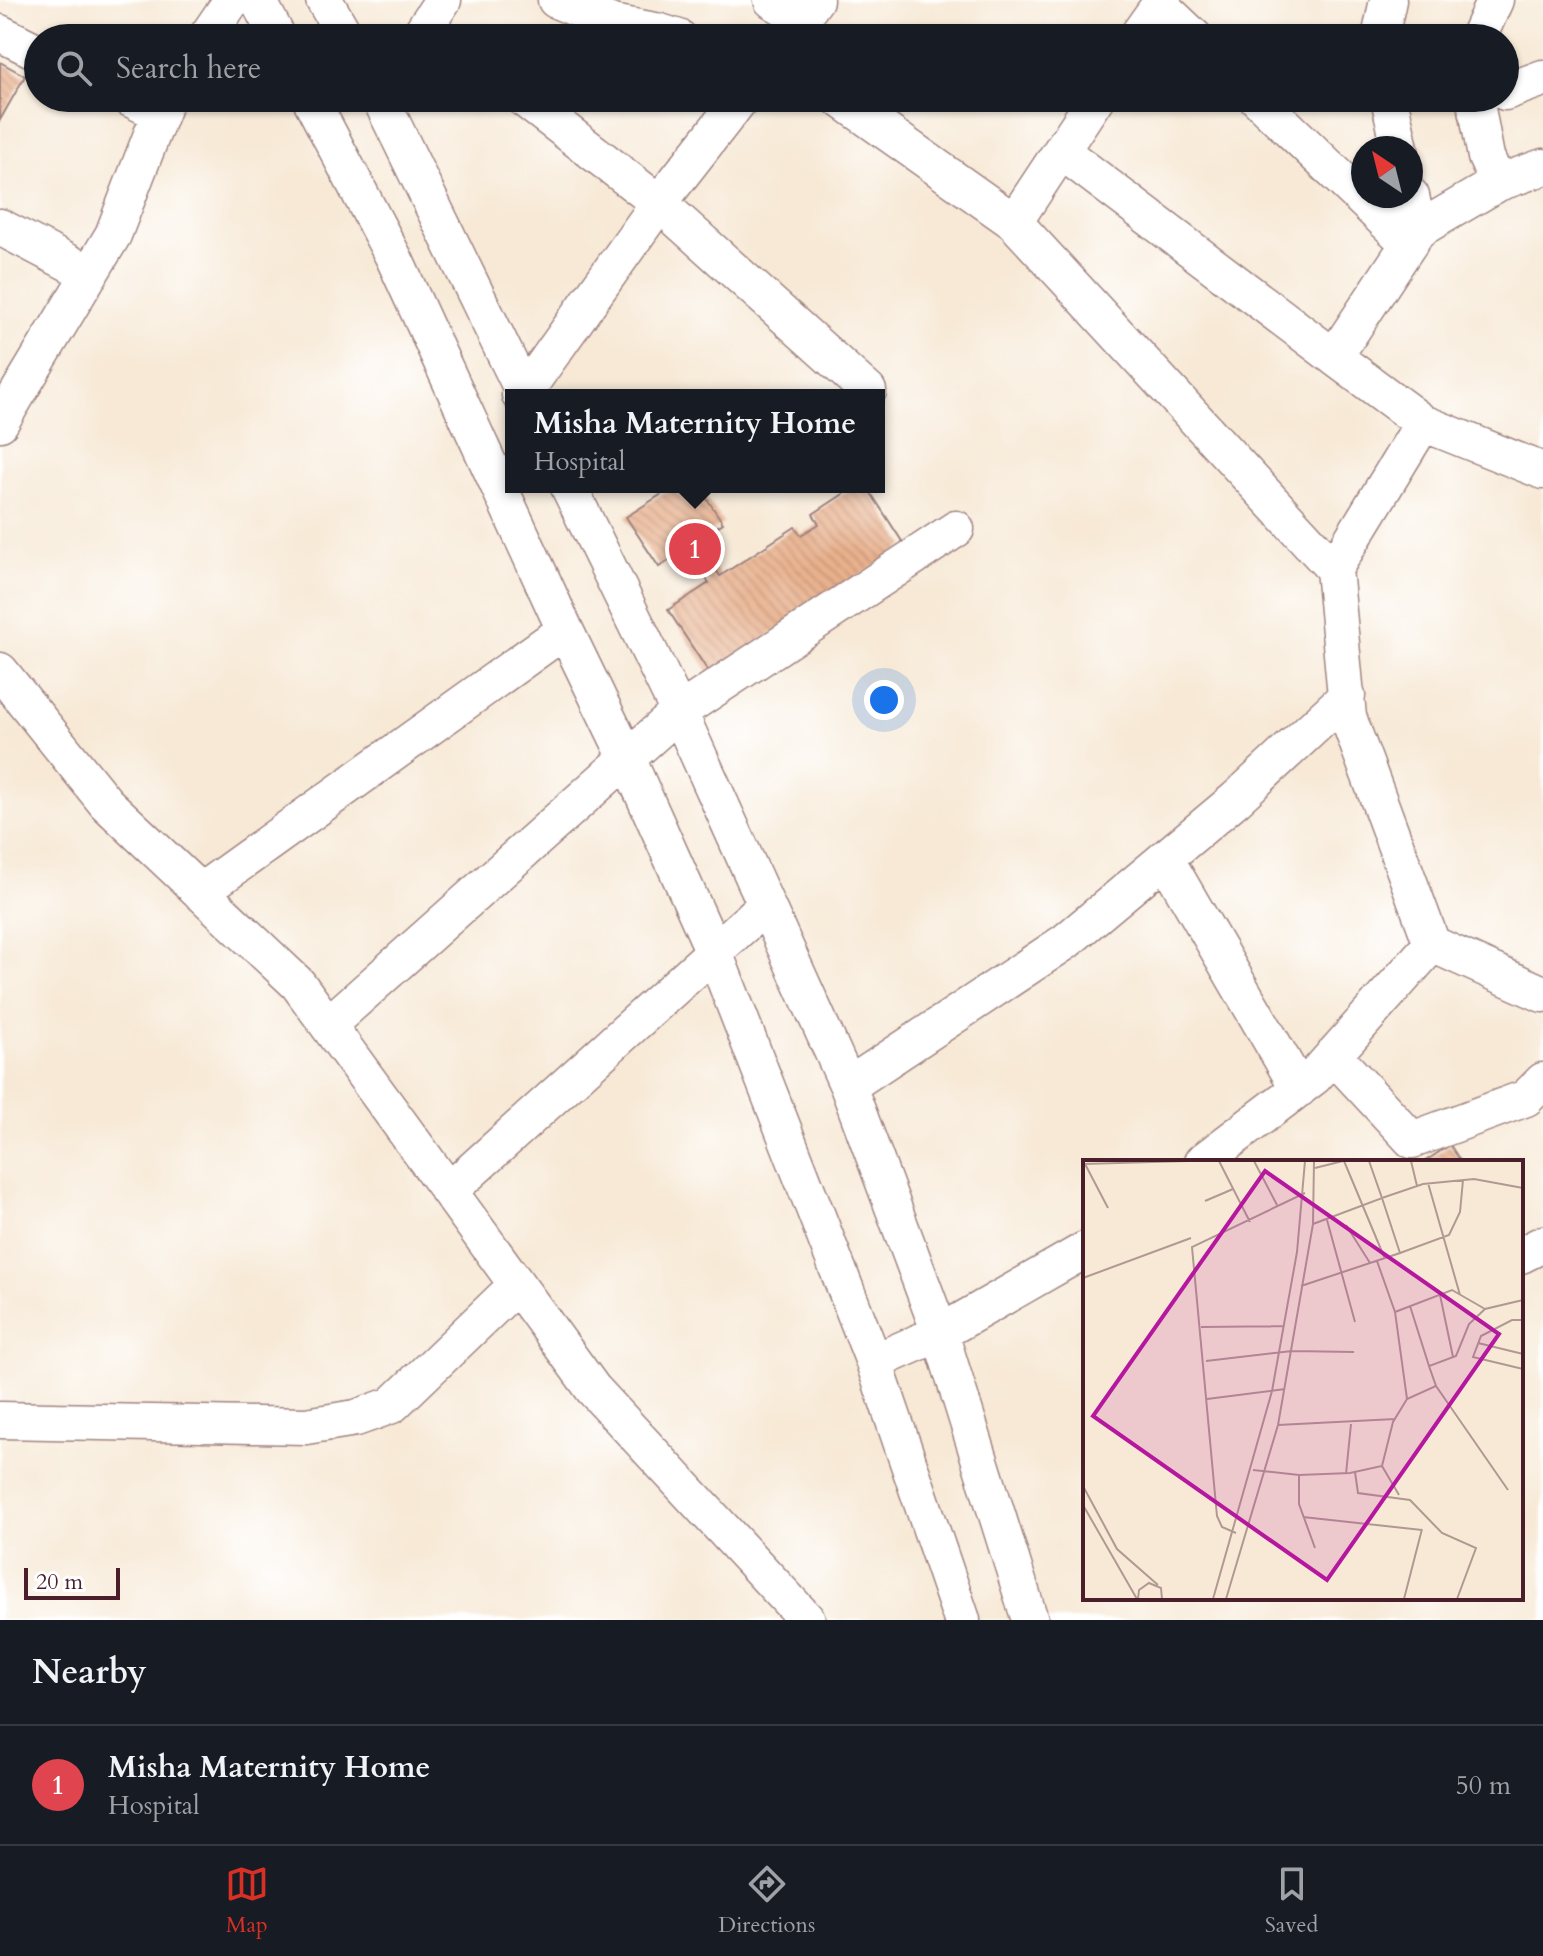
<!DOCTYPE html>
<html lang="en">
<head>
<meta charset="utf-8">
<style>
  :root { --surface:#171b24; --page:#20242c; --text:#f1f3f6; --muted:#9ea1a6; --line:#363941; --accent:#d93025 }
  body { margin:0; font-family:Cardo,serif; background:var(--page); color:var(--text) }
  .compass { position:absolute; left:1351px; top:136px; width:72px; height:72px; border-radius:50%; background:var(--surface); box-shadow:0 2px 6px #0004; rotate:325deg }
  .scale { position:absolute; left:24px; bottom:20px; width:96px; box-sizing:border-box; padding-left:8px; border:4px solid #4a1f2b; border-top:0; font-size:22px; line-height:28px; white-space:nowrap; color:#4a1f2b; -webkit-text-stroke:6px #fff; paint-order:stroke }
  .you { position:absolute; left:884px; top:700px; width:28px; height:28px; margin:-20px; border:6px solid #fff; border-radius:50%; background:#1a73e8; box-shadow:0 0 0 12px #1a73e833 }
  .badge { display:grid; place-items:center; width:52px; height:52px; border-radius:50%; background:var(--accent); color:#fff; font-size:26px; font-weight:700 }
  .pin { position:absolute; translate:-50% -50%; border:4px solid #fff; box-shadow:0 2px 8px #0006 }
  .popup { position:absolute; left:505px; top:389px; width:380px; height:104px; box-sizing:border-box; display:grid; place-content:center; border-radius:0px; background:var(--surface); filter:drop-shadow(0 2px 6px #0005); font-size:26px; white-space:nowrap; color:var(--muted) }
  .popup b { font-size:30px; color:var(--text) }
  .popup::after { content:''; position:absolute; left:50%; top:100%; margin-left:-16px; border:16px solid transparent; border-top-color:var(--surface) }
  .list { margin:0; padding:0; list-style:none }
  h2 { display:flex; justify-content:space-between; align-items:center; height:104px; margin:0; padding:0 32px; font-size:34px }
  h2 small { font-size:26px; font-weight:400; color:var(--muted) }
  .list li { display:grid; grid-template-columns:52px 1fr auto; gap:24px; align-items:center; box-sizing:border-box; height:120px; padding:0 32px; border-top:2px solid var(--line) }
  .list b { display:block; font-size:30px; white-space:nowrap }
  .list p { margin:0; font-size:26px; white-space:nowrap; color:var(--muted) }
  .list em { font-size:26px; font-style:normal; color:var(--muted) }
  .icon { flex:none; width:44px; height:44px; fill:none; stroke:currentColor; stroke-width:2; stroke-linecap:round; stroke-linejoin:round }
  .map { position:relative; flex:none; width:1543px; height:1620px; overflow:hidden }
  .search { position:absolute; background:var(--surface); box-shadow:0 2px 6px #0004; left:24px; right:24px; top:24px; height:88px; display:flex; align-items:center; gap:20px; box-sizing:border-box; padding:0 28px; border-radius:44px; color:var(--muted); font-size:30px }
  .sheet { height:224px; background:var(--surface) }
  nav { display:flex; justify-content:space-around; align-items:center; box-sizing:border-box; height:112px; border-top:2px solid var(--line); background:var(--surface); font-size:22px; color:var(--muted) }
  nav a { display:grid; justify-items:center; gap:4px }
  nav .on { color:var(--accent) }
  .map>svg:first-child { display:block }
  .building { fill:url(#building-back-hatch) }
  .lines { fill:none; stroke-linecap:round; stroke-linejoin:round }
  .minor-casing { stroke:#a08480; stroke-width:39 }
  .minor { stroke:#fff; stroke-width:36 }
  .inset-road { fill:none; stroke:#b29892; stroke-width:2 }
  .view { fill:#b5179e; fill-opacity:0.15; stroke:#b5179e; stroke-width:4 }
  .inset-edge { fill:none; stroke:#4a1f2b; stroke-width:4 }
</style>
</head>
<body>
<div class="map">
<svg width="1543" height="1620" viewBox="0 0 1543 1620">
  <defs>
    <pattern id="building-back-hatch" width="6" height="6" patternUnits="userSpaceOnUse" patternTransform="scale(2)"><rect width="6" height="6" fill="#e8b08c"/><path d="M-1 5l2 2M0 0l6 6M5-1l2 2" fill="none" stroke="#c89779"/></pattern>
  </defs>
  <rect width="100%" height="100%" fill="#fff"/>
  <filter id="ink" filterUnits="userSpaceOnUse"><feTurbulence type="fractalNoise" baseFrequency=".0125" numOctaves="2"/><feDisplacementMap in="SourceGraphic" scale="16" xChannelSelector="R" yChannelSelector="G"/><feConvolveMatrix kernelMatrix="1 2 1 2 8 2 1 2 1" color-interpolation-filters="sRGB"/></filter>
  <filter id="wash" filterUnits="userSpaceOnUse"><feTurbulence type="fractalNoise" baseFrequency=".006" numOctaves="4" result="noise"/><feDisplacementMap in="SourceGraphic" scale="32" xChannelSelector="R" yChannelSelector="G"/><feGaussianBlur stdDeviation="1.8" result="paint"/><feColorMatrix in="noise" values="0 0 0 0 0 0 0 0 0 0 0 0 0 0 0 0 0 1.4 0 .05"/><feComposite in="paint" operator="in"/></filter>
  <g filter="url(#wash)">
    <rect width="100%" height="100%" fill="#f7e9d6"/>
    <g id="blocks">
      <!-- building -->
      <path class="building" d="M0,62L25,76L0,120Z
        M673,487H699L723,523L697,540L720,576L795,527L801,535L819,524L813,514L854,487H867L905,546L710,674L668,610L709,583L687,549L659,567L626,517Z
        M1450,1145L1461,1162H1424Z"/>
    </g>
  </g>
  <g filter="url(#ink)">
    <use href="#blocks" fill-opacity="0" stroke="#a08480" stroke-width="2"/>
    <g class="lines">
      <defs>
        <path id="minor" d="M258,0L278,38
          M324,0L346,38
          M556,0L612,23L660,32L679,38
          M772,0L802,18
          M1160,5L1195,38
          M0,33L38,52
          M206,38L232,0
          M418,38L443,0
          M787,38L815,0
          M1136,38L1163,0
          M1380,38L1388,0
          M1478,38L1495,0
          M1505,92L1543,78
          M129,98L160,113
          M310,98L394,258L565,630L627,758L714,952L874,1362L962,1620
          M380,98L525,395
          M523,98L659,203L868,391
          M839,98L1014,222
          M1096,98L1014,222L1334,569
          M1257,98L1409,244
          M1389,98L1400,148
          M1475,98L1486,157L1498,183L1543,167
          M1061,151L1334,357
          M0,227L90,274
          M1418,230L1498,183
          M520,395L524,393L659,203L741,98
          M0,423L113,235L166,98
          M1423,423L1543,471
          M569,487L679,712L848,1086L940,1333L1030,1620
          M0,671L106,803L298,984L593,1389L807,1620
          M1165,858L1299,1089
          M200,892L565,630
          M1432,944L1543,994
          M328,1025L679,712L956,529
          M1333,1055L1412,1140L1526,1098L1543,1081
          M848,1086L1065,942L1236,799L1347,696
          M1202,1162L1314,1077L1432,944L1348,717L1334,569L1423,423L1334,357L1418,230L1411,196
          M449,1191L766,905
          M1521,1255L1543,1244
          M874,1362L940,1333L1085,1250
          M0,1420L306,1426L356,1418L392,1405L517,1285"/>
      </defs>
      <!-- minor casing -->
      <use href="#minor" class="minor-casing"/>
      <!-- minor -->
      <use href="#minor" class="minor"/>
    </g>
  </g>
  <!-- overview -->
  <g transform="translate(1083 1160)">
    <rect width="440" height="440" fill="#f7e9d6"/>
    <path class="inset-road" d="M136,1L167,62M171,1L194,45M261,1L302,99M286,1L299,38L340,24L391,19L440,28M328,1L334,26M0,4L105,1M2,4L25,48M232,8L260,1M345,23L377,135M122,41L150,29M244,60L272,162M263,65L287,103M317,93L366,75L377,52L380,20M294,101L312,152M0,118L108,78M218,126L317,93L299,38L230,64M357,135L370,197M327,146L346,206M440,160H429L398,176L390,197L440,209M118,167L201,166M395,183L440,194M123,201L209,191L271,192M353,226L425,330M124,239L202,229M324,239L312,152L369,130L402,149M195,265L312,259M299,306L316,335M170,310L216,315L267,313L299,306L310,262L324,239L353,226L346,206L373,196L386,164L402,149L440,140M272,312L275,333L327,340L359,373L393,388L374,439M263,314L268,264M216,315V344L232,388M0,326L34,389L75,425M0,345L54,439M220,357L339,370M153,373L139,367L134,356L109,87L222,33M55,439L56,430L66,423L78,428L79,439M130,439L189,231L214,92L222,1M143,439L195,265L230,64L231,1M321,439L339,369"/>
    <path class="view" d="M182,11L416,174L244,420L10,256Z"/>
    <rect width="440" height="440" class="inset-edge"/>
  </g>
</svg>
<svg class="compass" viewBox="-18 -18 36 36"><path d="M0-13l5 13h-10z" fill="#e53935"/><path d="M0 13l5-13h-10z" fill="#9ea1a6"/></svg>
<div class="scale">20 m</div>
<div class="you"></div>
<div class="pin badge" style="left:695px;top:549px;background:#e0444e">1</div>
<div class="popup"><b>Misha Maternity Home</b>Hospital</div>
<div class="search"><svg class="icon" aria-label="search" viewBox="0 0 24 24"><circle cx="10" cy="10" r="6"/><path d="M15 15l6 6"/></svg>Search here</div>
</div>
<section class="sheet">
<h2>Nearby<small></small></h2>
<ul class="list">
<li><span class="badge" style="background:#e0444e">1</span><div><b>Misha Maternity Home</b><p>Hospital</p></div><em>50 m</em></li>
</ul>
</section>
<nav>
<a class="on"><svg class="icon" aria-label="map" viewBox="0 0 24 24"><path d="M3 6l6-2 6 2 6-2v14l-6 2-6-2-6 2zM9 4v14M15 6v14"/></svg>Map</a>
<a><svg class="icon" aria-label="directions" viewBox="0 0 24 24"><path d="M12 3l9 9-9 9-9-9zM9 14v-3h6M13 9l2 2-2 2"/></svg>Directions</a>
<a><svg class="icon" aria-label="saved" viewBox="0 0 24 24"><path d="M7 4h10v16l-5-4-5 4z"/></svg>Saved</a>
</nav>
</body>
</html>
